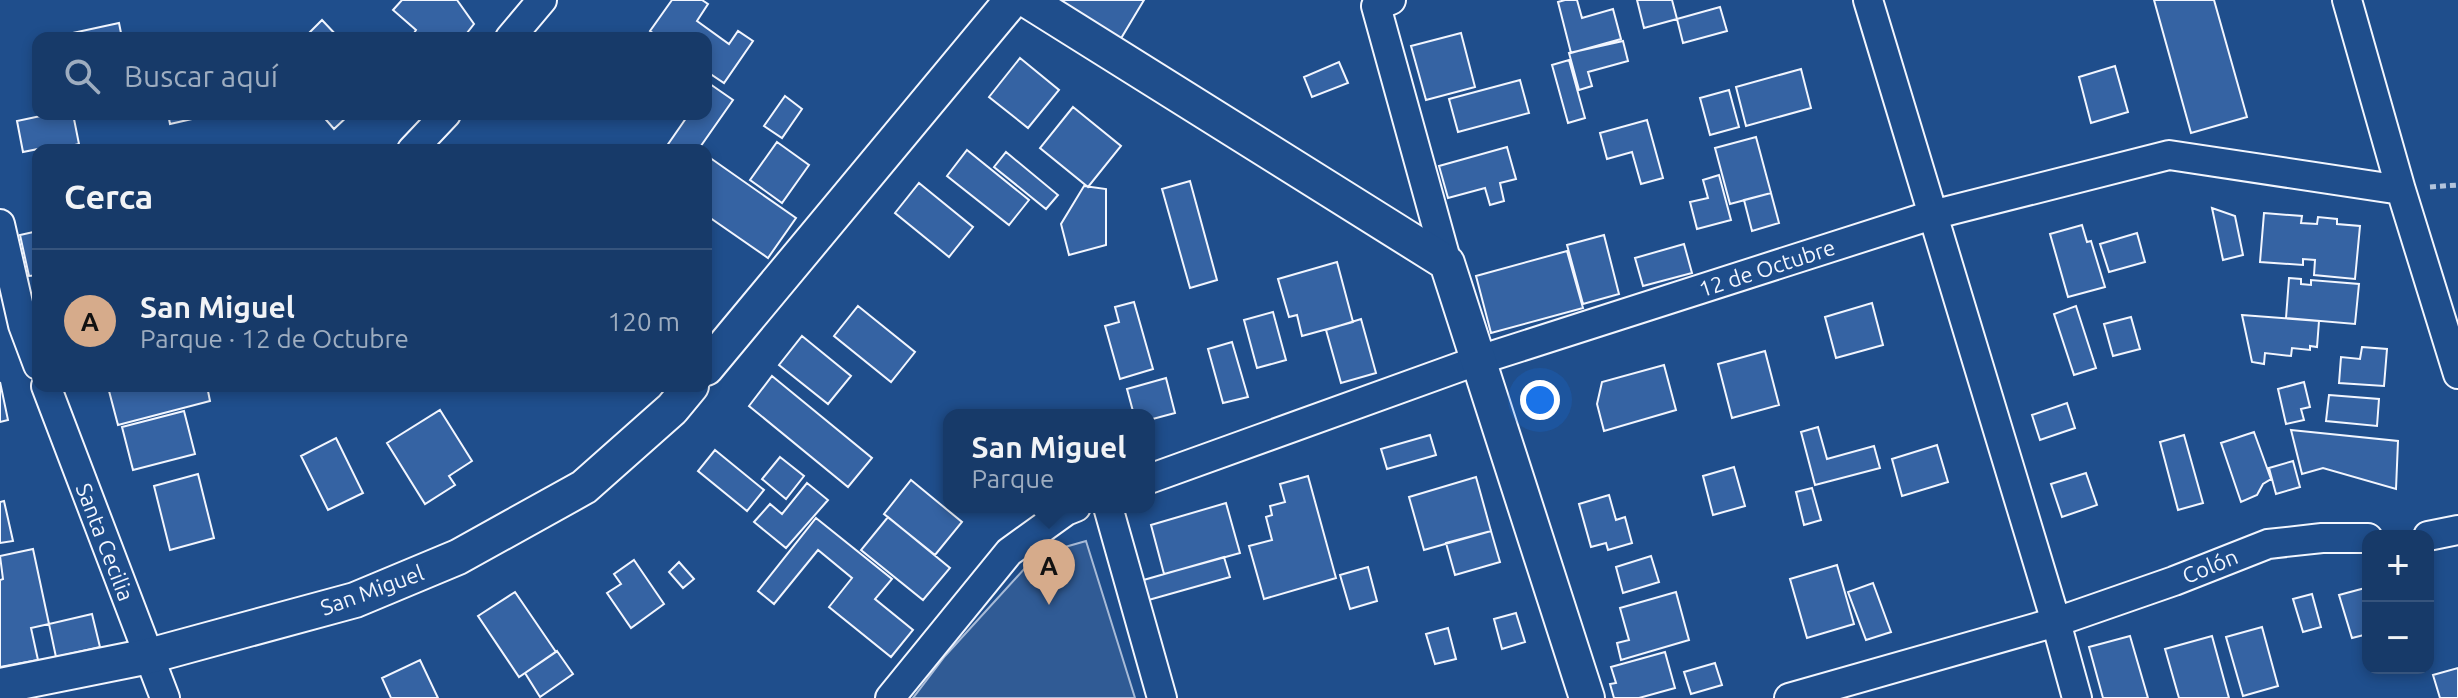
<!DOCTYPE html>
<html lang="es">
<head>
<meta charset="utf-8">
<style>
  :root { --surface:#173a69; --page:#244571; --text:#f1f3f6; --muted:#9eadc0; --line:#36547d; --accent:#d6ab8b }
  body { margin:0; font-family:Ubuntu,sans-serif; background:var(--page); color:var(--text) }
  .controls { position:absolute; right:24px; bottom:24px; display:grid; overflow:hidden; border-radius:16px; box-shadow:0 4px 12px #0003 }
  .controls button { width:72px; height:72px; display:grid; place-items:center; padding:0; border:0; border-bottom:2px solid var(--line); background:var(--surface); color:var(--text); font:40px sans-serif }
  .you { position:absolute; left:1540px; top:400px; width:28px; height:28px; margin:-20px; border:6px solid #fff; border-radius:50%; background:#1a73e8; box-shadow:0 0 0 12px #1a73e833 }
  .badge { display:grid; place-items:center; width:52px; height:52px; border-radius:50%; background:var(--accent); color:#111; font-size:26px; font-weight:700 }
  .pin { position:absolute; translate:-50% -66px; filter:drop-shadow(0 2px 4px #0008) }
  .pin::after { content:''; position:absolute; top:42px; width:28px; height:24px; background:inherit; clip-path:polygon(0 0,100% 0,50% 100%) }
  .popup { position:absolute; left:943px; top:409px; width:212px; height:104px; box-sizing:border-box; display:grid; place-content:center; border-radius:16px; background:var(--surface); filter:drop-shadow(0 2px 6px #0005); font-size:26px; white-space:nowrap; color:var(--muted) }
  .popup b { font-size:30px; color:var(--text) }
  .popup::after { content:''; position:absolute; left:50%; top:100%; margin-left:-16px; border:16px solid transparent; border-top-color:var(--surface) }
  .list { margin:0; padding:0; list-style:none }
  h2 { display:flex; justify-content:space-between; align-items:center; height:104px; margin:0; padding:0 32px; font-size:34px }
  h2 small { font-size:26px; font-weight:400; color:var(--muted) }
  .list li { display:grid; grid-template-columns:52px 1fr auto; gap:24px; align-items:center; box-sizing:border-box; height:144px; padding:0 32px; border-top:2px solid var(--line) }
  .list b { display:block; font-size:30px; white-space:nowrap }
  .list p { margin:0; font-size:26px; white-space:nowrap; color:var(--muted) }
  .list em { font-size:26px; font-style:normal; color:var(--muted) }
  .icon { flex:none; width:44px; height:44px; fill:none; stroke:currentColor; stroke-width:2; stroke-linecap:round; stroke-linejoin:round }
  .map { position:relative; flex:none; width:2458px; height:698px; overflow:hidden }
  .search { position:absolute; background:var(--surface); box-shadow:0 4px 12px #0003; left:32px; top:32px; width:680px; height:88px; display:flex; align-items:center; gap:20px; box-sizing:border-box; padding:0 28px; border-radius:16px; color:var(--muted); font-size:30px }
  .panel { position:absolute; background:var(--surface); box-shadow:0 4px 12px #0003; left:32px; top:144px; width:680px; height:248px; border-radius:16px }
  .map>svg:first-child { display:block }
  .built { fill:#305b95; stroke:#a8bbd7; stroke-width:2 }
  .building { fill:#3563a3; stroke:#f2f6ff; stroke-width:2 }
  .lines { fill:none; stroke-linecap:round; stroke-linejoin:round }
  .minor-casing { stroke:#f2f6ff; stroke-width:32 }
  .tertiary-casing { stroke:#f2f6ff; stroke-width:38 }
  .path { stroke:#b3c4dc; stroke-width:5; stroke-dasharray:6 4; stroke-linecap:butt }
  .minor { stroke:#1f4e8c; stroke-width:28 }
  .tertiary { stroke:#1f4e8c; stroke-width:34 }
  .labels { text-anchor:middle; stroke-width:6; stroke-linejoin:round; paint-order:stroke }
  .street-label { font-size:22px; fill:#f2f6ff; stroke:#1f4e8c }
</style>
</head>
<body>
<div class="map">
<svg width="2458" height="698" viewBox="0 0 2458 698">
  <rect width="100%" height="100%" fill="#1f4e8c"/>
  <!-- built -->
  <path class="built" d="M1086,541L1135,698H913L945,656L1037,555Z"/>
  <!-- building -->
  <path class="building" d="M402,0H457L474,24L463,38H411L416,30L393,10Z
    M672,0H702L708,4L697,21L729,44L738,31L753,41L724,83L706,71V38H660L650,31Z
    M1056,0H1144L1120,40Z
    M1565,0H1577L1582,18L1613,9L1621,39L1571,53L1558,2Z
    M1637,0H1672L1677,19L1644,28Z
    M2154,0H2214L2247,117L2191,133Z
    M1720,7L1727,31L1683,43L1677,19Z
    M322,20L339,38H304Z
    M119,23L122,38H54V37Z
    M1461,33L1475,87L1426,100L1411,46Z
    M1623,41L1628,61L1588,72L1592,86L1579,90L1569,53Z
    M1020,58L1059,90L1028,128L989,97Z
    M1569,60L1585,118L1568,123L1552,65Z
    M1339,62L1348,83L1312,97L1304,77Z
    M2115,66L2128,112L2091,123L2079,77Z
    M1801,69L1811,108L1746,126L1736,87Z
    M1520,80L1529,113L1458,132L1449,99Z
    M710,84L733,100L698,150H664L689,114H706V90Z
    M1729,90L1739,127L1710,135L1700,98Z
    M785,96L802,109L782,138L764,126Z
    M1073,107L1121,146L1088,187L1040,148Z
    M50,114H73L79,144L55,150L53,146L23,152L17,121Z
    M168,114H214L170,124Z
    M321,114H350L334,129Z
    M1647,120L1663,178L1641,184L1632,152L1607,159L1600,133Z
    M1756,137L1771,193L1730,204L1715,148Z
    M777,142L809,165L782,203L750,180Z
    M1507,147L1516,179L1500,183L1504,201L1490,205L1485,188L1448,198L1439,166Z
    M967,150L1029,200L1009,225L947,176Z
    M1006,152L1058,195L1046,209L994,167Z
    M706,155L796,218L768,258L706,215Z
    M1719,175L1731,220L1697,229L1690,202L1708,198L1703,180Z
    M1190,181L1217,280L1190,288L1162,189Z
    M919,183L973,227L949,257L895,213Z
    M1084,186L1106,189V245L1069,255L1061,224Z
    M1771,193L1779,223L1752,231L1744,200Z
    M2212,208L2235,216L2243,255L2223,260Z
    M2264,213L2302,216L2301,223L2317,224L2318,217L2337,219V224L2360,226L2355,279L2314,275L2315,260L2303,259V265L2260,262Z
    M2082,225L2087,242L2091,241L2105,287L2068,297L2050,234Z
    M38,231V275L29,276L20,235Z
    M2137,233L2145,262L2109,272L2100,244Z
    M1604,235L1619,294L1583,304L1567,245Z
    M1684,244L1692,273L1643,286L1635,258Z
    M1567,251L1583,308L1491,333L1476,276Z
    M1337,262L1353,322L1302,336L1297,315L1289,317L1278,279Z
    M2289,278L2301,279V284L2311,285V280L2359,284L2355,324L2286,318Z
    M1134,302L1153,369L1120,379L1105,326L1119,322L1115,307Z
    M1872,303L1883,345L1836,358L1825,317Z
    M858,306L915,352L891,382L834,336Z
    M2076,306L2096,368L2074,375L2054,314Z
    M1273,312L1286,360L1257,368L1244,320Z
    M2242,315L2319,321L2317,347L2310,346V350L2292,348L2291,356L2265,353L2264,364L2252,362Z
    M2131,317L2140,349L2113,356L2104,324Z
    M1361,319L1376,373L1341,383L1326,330Z
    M802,336L851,376L828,404L779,365Z
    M1232,342L1248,397L1223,403L1208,349Z
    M2362,347L2387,349L2384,386L2339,383L2341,357L2360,359Z
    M1765,351L1779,405L1732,418L1718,364Z
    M1664,365L1676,410L1604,431L1597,404L1602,382Z
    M772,376L872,458L848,487L749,406Z
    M1166,378L1175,413L1149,420V415H1134L1127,389Z
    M0,382L8,420L0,422Z
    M2304,382L2310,407L2301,409L2304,420L2286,424L2278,389Z
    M127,386H207L210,401L118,425L109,391Z
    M2329,395L2379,399L2377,426L2326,421Z
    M2067,403L2075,428L2040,440L2032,415Z
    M440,410L472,461L449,476L455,485L425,504L387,443Z
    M184,411L195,454L133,470L122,427Z
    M1818,427L1827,459L1874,446L1880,468L1815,485L1801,432Z
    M2291,430L2398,441L2396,489L2323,468L2302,474Z
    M2254,432L2271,479L2263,484L2257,495L2241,502L2221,443Z
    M1430,435L1436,455L1387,469L1381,449Z
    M2184,435L2203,503L2178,510L2160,442Z
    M336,438L363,493L328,510L301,456Z
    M1937,445L1948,482L1902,496L1892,459Z
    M715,450L764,490L747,511L698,471Z
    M780,457L804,476L786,499L762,479Z
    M2293,461L2300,487L2276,494L2269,468Z
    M1734,467L1745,506L1713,515L1703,476Z
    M2086,473L2097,505L2062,517L2051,484Z
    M198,474L214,538L170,550L154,486Z
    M1308,476L1336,578L1264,599L1249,546L1272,540L1266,517L1272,515L1270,506L1285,502L1280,484Z
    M1476,477L1491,531L1424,550L1409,497Z
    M911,480L962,522L935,555L884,514Z
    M807,483L828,500L786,548L754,522L770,504L782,514Z
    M1812,488L1821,520L1804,525L1796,492Z
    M1609,495L1616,520L1625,517L1632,543L1608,550L1606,543L1591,547L1579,504Z
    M4,501L13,541L0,543V502Z
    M1226,503L1240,553L1164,574L1151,525Z
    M888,517L950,568L923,600L861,550Z
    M816,518L892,579L875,599L913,630L891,657L829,607L852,578L818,550L774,604L758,591Z
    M1491,531L1500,562L1455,575L1446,543Z
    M33,549L49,624L31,628L38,660L0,667V580L3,579L0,556Z
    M1651,556L1659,582L1623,593L1616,567Z
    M1224,557L1230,577L1138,603L1133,583Z
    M634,560L664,604L631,628L607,593L621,584L614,574Z
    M679,562L694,579L683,588L669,572Z
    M1837,565L1854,624L1807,638L1790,579Z
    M1368,567L1377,601L1350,609L1340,575Z
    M1873,583L1891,632L1866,640L1848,592Z
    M2365,588L2368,601V634L2352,638L2339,595Z
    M515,592L556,652L519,677L478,616Z
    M1676,592L1689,640L1621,660L1617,643L1629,640L1620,608Z
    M2312,594L2321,627L2303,632L2293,599Z
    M1516,613L1525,642L1502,649L1494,619Z
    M92,614L100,647L56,657L49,624Z
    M2262,627L2278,686L2243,696L2226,637Z
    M1448,628L1456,659L1435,664L1426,634Z
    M2130,636L2148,698H2103L2089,647Z
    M2212,636L2229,698H2179L2165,649Z
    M557,651L573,674L540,697L525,673Z
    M1665,652L1675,688L1639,698H1614L1610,684L1616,683L1611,667Z
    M420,660L438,698H391L382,678Z
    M1715,663L1722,685L1691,694L1684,672Z
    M2458,668V698H2440L2433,675Z"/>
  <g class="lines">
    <defs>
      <path id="minor" d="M1391,0L1376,6L1447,263
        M1868,0L2056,622L2077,698
        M2347,0L2401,190L2458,374
        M510,38L542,0
        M412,150L446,114
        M0,224L23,325L38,365
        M46,386L165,698
        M1149,479L1479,360L1932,215L2169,155L2401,190
        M1108,507L1162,698
        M2428,536L2458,530
        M890,698L1009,552L1066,511L1076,507
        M1789,698L2056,622L2174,581L2268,544L2322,538H2368"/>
      <path id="tertiary" d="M1027,0L1447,263L1587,698
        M706,368L1012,0
        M0,686L149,656L355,600L458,557L584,487L672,409L691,386"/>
    </defs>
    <!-- minor casing -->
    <use href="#minor" class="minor-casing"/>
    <!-- tertiary casing -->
    <use href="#tertiary" class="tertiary-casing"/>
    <!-- path -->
    <path class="path" d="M2430,187L2458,185"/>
    <!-- minor -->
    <use href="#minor" class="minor"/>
    <!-- tertiary -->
    <use href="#tertiary" class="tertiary"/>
  </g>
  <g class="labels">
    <!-- street labels -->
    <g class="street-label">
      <text transform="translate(1767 268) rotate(-18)" y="8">12 de Octubre</text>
      <text transform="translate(105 542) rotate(69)" y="8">Santa Cecilia</text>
      <text transform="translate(2210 566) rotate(-22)" y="8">Colón</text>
      <text transform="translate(372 590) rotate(-20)" y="8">San Miguel</text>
    </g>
  </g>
</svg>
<div class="controls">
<button>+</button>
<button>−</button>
</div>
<div class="you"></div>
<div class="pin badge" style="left:1049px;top:605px">A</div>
<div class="popup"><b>San Miguel</b>Parque</div>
<div class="search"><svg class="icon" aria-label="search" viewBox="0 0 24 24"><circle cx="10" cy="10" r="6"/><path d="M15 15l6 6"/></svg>Buscar aquí</div>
<section class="panel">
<h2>Cerca<small></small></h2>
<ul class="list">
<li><span class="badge">A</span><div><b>San Miguel</b><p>Parque · 12 de Octubre</p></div><em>120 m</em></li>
</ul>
</section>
</div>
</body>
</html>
